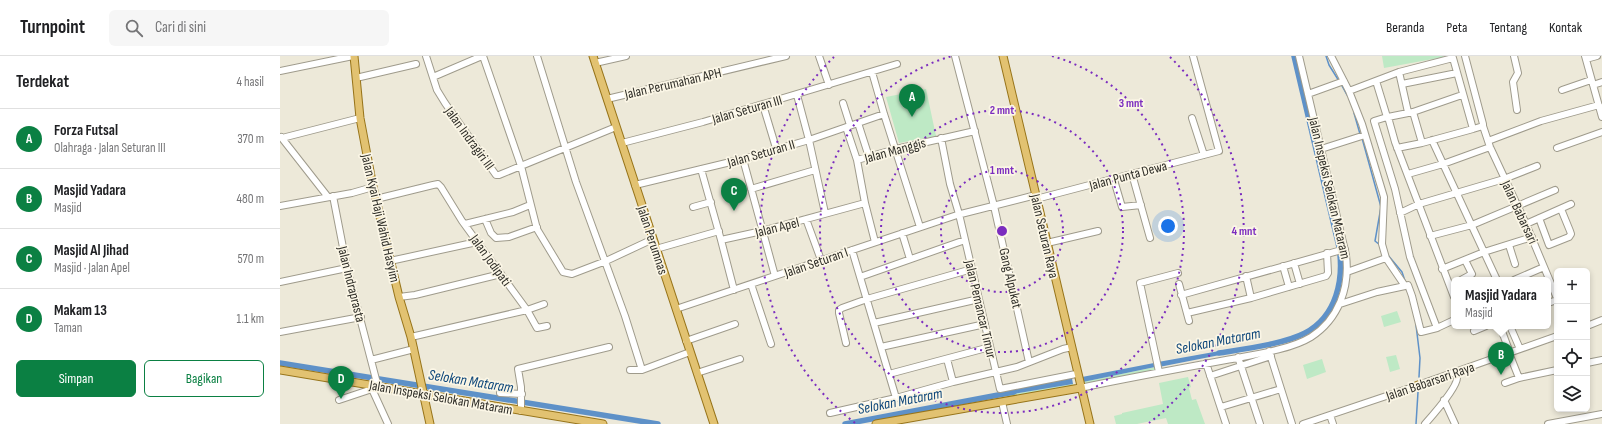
<!DOCTYPE html>
<html lang="id">
<head>
<meta charset="utf-8">
<style>
  :root { --surface:#fff; --page:#f6f6f6; --text:#202124; --muted:#757577; --line:#e0e0e0; --accent:#0b8043 }
  body { margin:0; font-family:"Sofia Sans Condensed",sans-serif; background:var(--page); color:var(--text) }
  .controls { position:absolute; right:12px; bottom:12px; display:grid; overflow:hidden; border-radius:6px; box-shadow:0 2px 6px #0003 }
  .controls button { width:36px; height:36px; display:grid; place-items:center; padding:0; border:0; border-bottom:1px solid var(--line); background:var(--surface); color:var(--text); font:20px sans-serif }
  .you { position:absolute; left:888px; top:170px; width:14px; height:14px; margin:-10px; border:3px solid #fff; border-radius:50%; background:#1a73e8; box-shadow:0 0 0 6px #1a73e833 }
  .badge { display:grid; place-items:center; width:26px; height:26px; border-radius:50%; background:var(--accent); color:#fff; font-size:13px; font-weight:700 }
  .pin { position:absolute; translate:-50% -33px; filter:drop-shadow(0 1px 2px #0008) }
  .pin::after { content:''; position:absolute; top:21px; width:14px; height:12px; background:inherit; clip-path:polygon(0 0,100% 0,50% 100%) }
  .popup { position:absolute; left:1171px; top:221px; width:100px; height:52px; box-sizing:border-box; display:grid; place-content:center; border-radius:6px; background:var(--surface); filter:drop-shadow(0 1px 3px #0005); font-size:13px; white-space:nowrap; color:var(--muted) }
  .popup b { font-size:15px; color:var(--text) }
  .popup::after { content:''; position:absolute; left:50%; top:100%; margin-left:-8px; border:8px solid transparent; border-top-color:var(--surface) }
  .list { margin:0; padding:0; list-style:none }
  h2 { display:flex; justify-content:space-between; align-items:center; height:52px; margin:0; padding:0 16px; font-size:17px }
  h2 small { font-size:13px; font-weight:400; color:var(--muted) }
  .list li { display:grid; grid-template-columns:26px 1fr auto; gap:12px; align-items:center; box-sizing:border-box; height:60px; padding:0 16px; border-top:1px solid var(--line) }
  .list b { display:block; font-size:15px; white-space:nowrap }
  .list p { margin:0; font-size:13px; white-space:nowrap; color:var(--muted) }
  .list em { font-size:13px; font-style:normal; color:var(--muted) }
  .actions { display:flex; gap:8px; padding:12px 16px }
  .actions a { flex:1; padding:9px 0; border:1px solid var(--accent); border-radius:6px; text-align:center; font-size:14px; color:var(--accent) }
  .actions .main { background:var(--accent); color:#fff }
  .icon { flex:none; width:22px; height:22px; fill:none; stroke:currentColor; stroke-width:2; stroke-linecap:round; stroke-linejoin:round }
  .map { position:relative; flex:none; width:1322px; height:368px; overflow:hidden }
  header { display:flex; align-items:center; gap:24px; box-sizing:border-box; height:56px; padding:0 20px; background:var(--surface); border-bottom:1px solid var(--line) }
  header strong { font-size:19px }
  nav { display:flex; gap:22px; margin-inline-start:auto; font-size:14px }
  .search { width:280px; height:36px; background:var(--page); display:flex; align-items:center; gap:10px; box-sizing:border-box; padding:0 14px; border-radius:6px; color:var(--muted); font-size:15px }
  main { display:flex }
  aside { flex:1; background:var(--surface) }
  .map>svg:first-child { display:block }
  .green { fill:#bee9c5 }
  .water { fill:#5e91c8 }
  .lines { fill:none; stroke-linecap:round; stroke-linejoin:round }
  .stream { stroke:#5e91c8; stroke-width:1.5 }
  .canal { stroke:#5e91c8; stroke-width:5.5 }
  .minor-casing { stroke:#9f9b8c; stroke-width:8 }
  .major-casing { stroke:#97741a; stroke-width:9 }
  .minor { stroke:#fff; stroke-width:6 }
  .major { stroke:#e2c271; stroke-width:7 }
  .ring { fill:none; stroke:#7b2cbf; stroke-width:2; stroke-dasharray:2 4 }
  .labels { text-anchor:middle; stroke-width:3.5; stroke-linejoin:round; paint-order:stroke }
  .street-label { font-size:14px; fill:#2f2e28; stroke:#fbf6e6 }
  .water-label { font-size:15px; font-style:italic; fill:#0d467a; stroke:#fbf6e6 }
  .centre { fill:#7b2cbf; stroke:#fbf6e6; stroke-width:2 }
  .ring-label { font-size:12px; text-anchor:middle; font-weight:bold; fill:#7b2cbf; stroke:#fbf6e6; stroke-width:3.5; stroke-linejoin:round; paint-order:stroke }
</style>
</head>
<body>
<header>
<strong>Turnpoint</strong>
<div class="search"><svg class="icon" aria-label="search" viewBox="0 0 24 24"><circle cx="10" cy="10" r="6"/><path d="M15 15l6 6"/></svg>Cari di sini</div>
<nav><a>Beranda</a><a>Peta</a><a>Tentang</a><a>Kontak</a></nav>
</header>
<main>
<aside>
<h2>Terdekat<small>4 hasil</small></h2>
<ul class="list">
<li><span class="badge">A</span><div><b>Forza Futsal</b><p>Olahraga · Jalan Seturan III</p></div><em>370 m</em></li>
<li><span class="badge">B</span><div><b>Masjid Yadara</b><p>Masjid</p></div><em>480 m</em></li>
<li><span class="badge">C</span><div><b>Masjid Al Jihad</b><p>Masjid · Jalan Apel</p></div><em>570 m</em></li>
<li><span class="badge">D</span><div><b>Makam 13</b><p>Taman</p></div><em>1.1 km</em></li>
</ul>
<div class="actions"><a class="main">Simpan</a><a>Bagikan</a></div>
</aside>
<div class="map">
<svg width="1322" height="368" viewBox="0 0 1322 368">
  <rect width="100%" height="100%" fill="#ede9d9"/>
  <!-- green -->
  <path class="green" d="M1102,0H1163L1164,1L1104,12Z
    M646,33L656,80L619,87L606,41Z
    M1117,255L1121,266L1104,271L1101,260Z
    M1116,299L1120,313L1110,316L1106,301Z
    M1042,303L1046,316L1027,323L1023,309Z
    M875,311V314L804,328L803,326Z
    M908,321L911,331L909,332L912,344L916,343L925,368H888L886,362L857,368H836L834,360L842,358V357L883,348L879,327Z
    M793,328L794,330L728,342L727,339Z"/>
  <!-- water -->
  <path class="water" d="M945,294V298L879,311L878,306Z
    M874,307L875,311L803,326L802,321Z
    M792,322L793,328L727,339L726,335Z"/>
  <g class="lines">
    <!-- stream -->
    <path class="stream" d="M1046,0L1049,9L1059,25
      M1061,28L1067,39
      M1074,57L1080,78
      M1082,82L1101,151L1095,185L1100,189
      M1107,198L1122,216L1125,225
      M1136,269L1140,302L1139,321
      M1136,368L1138,336"/>
    <!-- canal -->
    <path class="canal" d="M939,297C964,293 1004,288 1025,277C1057,260 1064,223 1059,191L1014,0
      M0,307L378,368
      M565,368L734,336"/>
    <defs>
      <path id="minor" d="M146,0L157,34L165,47L216,119H219L336,71
        M203,0L241,110L257,173L283,216L292,218L326,205L373,183
        M257,0L296,126L345,260L362,314
        M539,0L549,29
        M675,0L714,150L749,306
        M1051,0L1069,35L1082,68L1104,141L1102,188L1106,202L1125,230L1128,229L1132,240L1141,276L1157,272
        M1185,0L1203,68V70
        M1234,0L1238,17L1233,26L1237,54
        M1305,0L1322,61
        M1306,3L1317,0
        M315,7L346,0
        M0,15L73,0
        M592,16L604,58L640,171
        M1119,16L1128,56
        M153,21L202,0
        M76,22L136,8
        M1096,25L1107,61L1094,65L1115,133L1130,201L1157,272L1174,264
        M1122,28L1177,17
        M1313,29L1322,26
        M1282,34L1311,24
        M1069,35L1119,16L1173,2L1193,73L1203,70L1210,91L1246,168L1277,242
        M1028,38L1064,25
        M517,39L529,84L545,157
        M327,43L506,0
        M563,47L570,69
        M483,49L496,92
        M1133,56L1142,87
        M912,62L924,99
        M579,70L589,101
        M566,71L577,104L585,147
        M1,81L48,141
        M2,82L80,62
        M661,82L670,128L679,158L720,333L796,318
        M1152,84L1217,224
        M1208,85L1261,65L1319,49
        M342,87L423,66L617,8
        M1117,92L1142,87L1193,73
        M1277,92L1322,76
        M1041,93L1085,79
        M463,103L495,220
        M577,104L616,93L695,75
        M421,113L441,184L482,175L585,147L595,186
        M852,118L870,182
        M1128,118L1163,108L1210,91
        M834,124L842,151L861,149
        M355,129L463,103L529,84L604,58
        M471,133L535,114
        M53,140L67,212L98,331
        M96,143L153,129L158,128L161,131L182,165L247,254L257,272L267,270
        M756,143L939,95L913,0
        M0,150L72,137L93,131
        M413,151L431,146
        M1120,157L1139,148L1224,123L1257,110
        M1259,162L1269,189L1289,181L1291,178L1290,175L1281,153
        M205,163L211,177L216,182L229,181L257,171
        M526,163L541,204
        M185,168L233,156L250,149
        M1246,168L1291,148
        M622,177L630,203
        M1150,180L1192,169L1275,134
        M441,184L454,234
        M767,187L818,175
        M1229,189L1235,208
        M376,193L439,175
        M572,194L616,342
        M110,205L197,186
        M1014,207L1020,228
        M1003,210L1009,231
        M1162,213L1204,196L1252,181
        M1067,216L1106,202
        M966,220L971,242
        M580,221L685,184
        M1181,224L1192,218L1185,204
        M1234,224L1264,211
        M0,226L67,212
        M471,228L491,288
        M899,228L909,265
        M901,239L1065,193
        M119,241L135,239L221,218
        M1174,241L1115,86L1108,61L1133,56L1182,39
        M1268,247L1277,244
        M1060,248L1097,236L1125,230
        M396,253L677,159L756,139
        M907,257L971,242L1046,220L1048,217L1047,197
        M594,267L699,243
        M1220,270L1230,297
        M1230,270L1240,293
        M1307,270L1322,264
        M1194,275L1206,270
        M0,276L81,261
        M131,281L247,254L264,248
        M406,285L455,268
        M566,287L559,257V254L562,252L587,243L692,213
        M601,291L705,268
        M989,295L1012,368
        M1229,297L1239,322
        M958,301L980,368
        M667,303L673,326
        M91,304L134,293
        M926,307L946,368
        M1307,307L1322,304
        M350,314H362L410,296
        M879,316L860,227L898,217
        M417,317L460,303
        M609,318L710,291
        M930,320L991,300
        M1225,327L1239,322L1277,314
        M1141,328L1277,280
        M92,330V333L108,368
        M800,332C848,322 897,313 946,304C971,299 1010,294 1031,281C1059,263 1070,231 1066,199L1019,0
        M220,337L242,338
        M59,344L92,333
        M1164,344L1175,368
        M722,346L727,368
        M941,351L1001,333
        M241,355V331L238,313L329,291
        M550,357L616,342L673,326L737,311L783,293L792,291
        M1050,359L1053,368
        M1023,368L1136,330
        M1145,368C1152,360 1177,332 1177,322C1177,320 1176,318 1175,316
        M1268,368L1322,358"/>
      <path id="major" d="M74,0L80,62L93,131L119,241L131,281L150,368
        M313,0L434,368
        M723,0L810,368
        M0,314L323,368
        M1136,330L1141,328
        M596,368L800,332"/>
    </defs>
    <!-- minor casing -->
    <use href="#minor" class="minor-casing"/>
    <!-- major casing -->
    <use href="#major" class="major-casing"/>
    <!-- minor -->
    <use href="#minor" class="minor"/>
    <!-- major -->
    <use href="#major" class="major"/>
  </g>
  <!-- distance rings -->
  <g class="ring">
    <circle cx="722" cy="175" r="61"/>
    <circle cx="722" cy="175" r="121"/>
    <path d="M772 0A182 182 0 1 1 672 0"/>
    <path d="M575 367A242 242 0 0 1 554 1M890 1A242 242 0 0 1 869 367"/>
  </g>
  <g class="labels">
    <!-- street labels -->
    <g class="street-label">
      <text transform="translate(393 27) rotate(-13)" y="5">Jalan Perumahan APH</text>
      <text transform="translate(467 53) rotate(-16)" y="5">Jalan Seturan III</text>
      <text transform="translate(190 82) rotate(54)" y="5">Jalan Indragiri III</text>
      <text transform="translate(615 94) rotate(-15)" y="5">Jalan Manggis</text>
      <text transform="translate(481 97) rotate(-16)" y="5">Jalan Seturan II</text>
      <text transform="translate(848 119) rotate(-15)" y="5">Jalan Punta Dewa</text>
      <text transform="translate(1050 132) rotate(77)" y="5">Jalan Inspeksi Selokan Mataram</text>
      <text transform="translate(1240 156) rotate(65)" y="5">Jalan Babarsari</text>
      <text transform="translate(101 162) rotate(77)" y="5">Jalan Kyai Haji Wahid Hasyim</text>
      <text transform="translate(497 171) rotate(-14)" y="5">Jalan Apel</text>
      <text transform="translate(765 180) rotate(77)" y="5">Jalan Seturan Raya</text>
      <text transform="translate(373 184) rotate(72)" y="5">Jalan Perumnas</text>
      <text transform="translate(211 204) rotate(54)" y="5">Jalan Jodipati</text>
      <text transform="translate(536 206) rotate(-19)" y="5">Jalan Seturan I</text>
      <text transform="translate(731 222) rotate(77)" y="5">Gang Alpukat</text>
      <text transform="translate(72 228) rotate(76)" y="5">Jalan Indraprasta</text>
      <text transform="translate(701 253) rotate(77)" y="5">Jalan Pemancar Timur</text>
      <text transform="translate(1150 325) rotate(-19)" y="5">Jalan Babarsari Raya</text>
      <text transform="translate(161 341) rotate(10)" y="5">Jalan Inspeksi Selokan Mataram</text>
    </g>
    <!-- water labels -->
    <g class="water-label">
      <text transform="translate(938 285) rotate(-11)" y="5">Selokan Mataram</text>
      <text transform="translate(191 325) rotate(9)" y="5">Selokan Mataram</text>
      <text transform="translate(620 345) rotate(-11)" y="5">Selokan Mataram</text>
    </g>
  </g>
  <circle cx="722" cy="175" r="6" class="centre"/>
  <g class="ring-label">
    <text x="851" y="51">3 mnt</text>
    <text x="722" y="58">2 mnt</text>
    <text x="722" y="118">1 mnt</text>
    <text x="964" y="179">4 mnt</text>
  </g>
</svg>
<div class="controls">
<button>+</button>
<button>−</button>
<button><svg class="icon" aria-label="locate" viewBox="0 0 24 24"><circle cx="12" cy="12" r="6"/><path d="M12 2v4M12 18v4M2 12h4M18 12h4"/></svg></button>
<button><svg class="icon" aria-label="layers" viewBox="0 0 24 24"><path d="M12 4l9 5-9 5-9-5zM3 14l9 5 9-5"/></svg></button>
</div>
<div class="you"></div>
<div class="pin badge" style="left:632px;top:61px">A</div>
<div class="pin badge" style="left:1221px;top:319px">B</div>
<div class="popup"><b>Masjid Yadara</b>Masjid</div>
<div class="pin badge" style="left:454px;top:155px">C</div>
<div class="pin badge" style="left:61px;top:343px">D</div>
</div>
</main>
</body>
</html>
